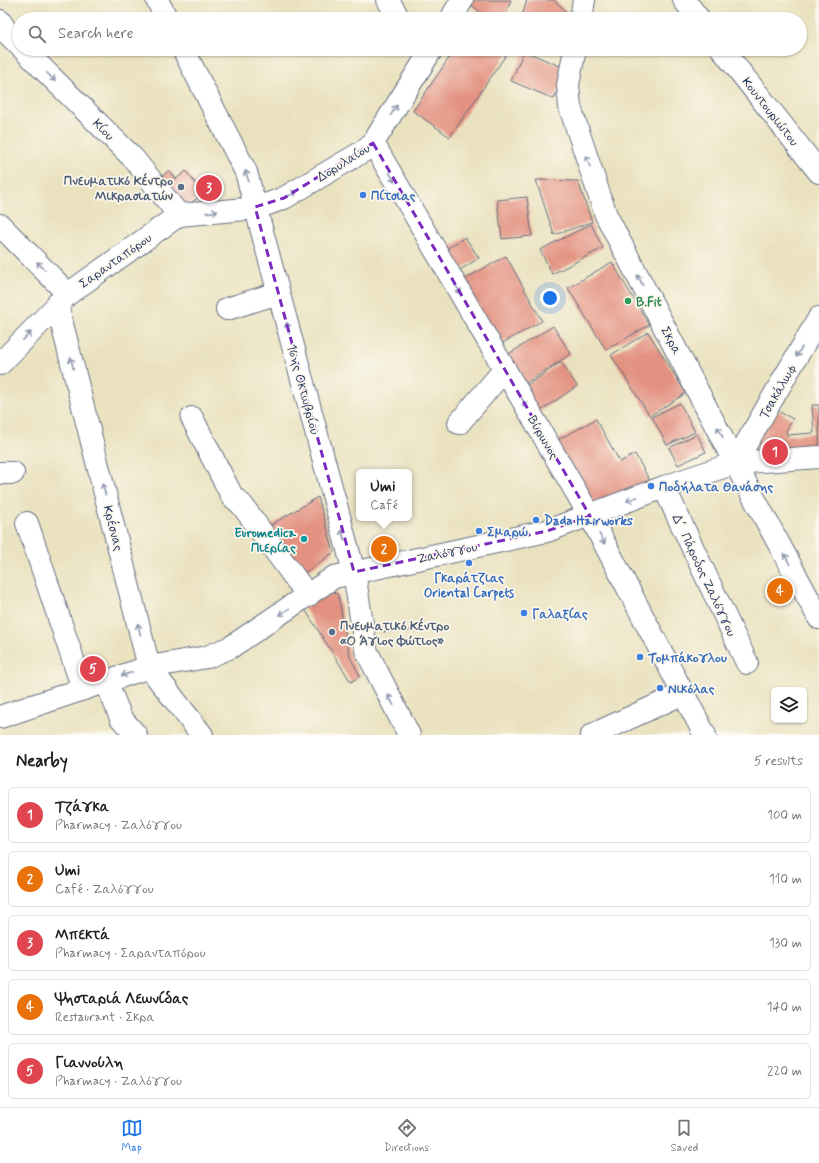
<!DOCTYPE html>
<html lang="en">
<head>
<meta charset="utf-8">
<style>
  :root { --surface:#fff; --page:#f6f6f6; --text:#202124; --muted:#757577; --line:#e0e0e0; --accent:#1a73e8 }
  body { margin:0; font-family:Mynerve,sans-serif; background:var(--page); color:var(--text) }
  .controls { position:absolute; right:12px; bottom:12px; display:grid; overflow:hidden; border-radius:6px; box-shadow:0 1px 3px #0004 }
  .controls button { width:36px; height:36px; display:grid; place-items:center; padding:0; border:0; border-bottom:1px solid var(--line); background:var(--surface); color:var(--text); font:20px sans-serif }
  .you { position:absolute; left:550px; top:298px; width:14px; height:14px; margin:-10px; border:3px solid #fff; border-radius:50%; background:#1a73e8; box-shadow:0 0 0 6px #1a73e833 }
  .badge { display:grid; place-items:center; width:26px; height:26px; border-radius:50%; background:var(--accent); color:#fff; font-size:13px; font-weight:700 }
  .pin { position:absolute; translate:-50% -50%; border:2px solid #fff; box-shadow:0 1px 4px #0006 }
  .popup { position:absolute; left:356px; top:469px; width:56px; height:52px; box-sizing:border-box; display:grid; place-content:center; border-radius:6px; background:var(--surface); filter:drop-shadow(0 1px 3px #0005); font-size:13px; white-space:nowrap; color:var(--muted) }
  .popup b { font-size:15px; color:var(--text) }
  .popup::after { content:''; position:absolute; left:50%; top:100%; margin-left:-8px; border:8px solid transparent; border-top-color:var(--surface) }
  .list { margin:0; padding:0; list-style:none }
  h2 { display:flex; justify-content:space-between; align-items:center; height:52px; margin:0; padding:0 16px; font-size:17px }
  h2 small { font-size:13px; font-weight:400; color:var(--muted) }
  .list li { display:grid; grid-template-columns:26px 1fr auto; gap:12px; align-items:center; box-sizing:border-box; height:56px; margin:0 8px 8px; padding:0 8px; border:1px solid var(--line); border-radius:6px }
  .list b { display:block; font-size:15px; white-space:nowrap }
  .list p { margin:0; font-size:13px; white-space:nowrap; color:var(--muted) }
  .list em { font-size:13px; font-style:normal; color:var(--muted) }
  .icon { flex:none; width:22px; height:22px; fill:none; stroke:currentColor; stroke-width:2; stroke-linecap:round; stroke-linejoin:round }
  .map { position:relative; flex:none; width:819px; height:735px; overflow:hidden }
  .search { position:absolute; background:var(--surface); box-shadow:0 1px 3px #0004; left:12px; right:12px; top:12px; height:44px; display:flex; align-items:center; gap:10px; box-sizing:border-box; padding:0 14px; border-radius:22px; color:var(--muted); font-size:15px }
  .sheet { height:372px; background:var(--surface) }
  nav { display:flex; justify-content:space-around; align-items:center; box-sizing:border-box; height:56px; border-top:1px solid var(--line); background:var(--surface); font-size:11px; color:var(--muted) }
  nav a { display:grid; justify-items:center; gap:2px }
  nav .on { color:var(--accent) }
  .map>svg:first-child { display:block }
  .building { fill:#e39281 }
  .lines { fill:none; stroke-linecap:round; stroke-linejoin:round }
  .minor-casing { stroke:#636e80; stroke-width:24 }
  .path { stroke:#636e80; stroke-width:2.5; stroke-dasharray:3 3; stroke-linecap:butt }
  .minor { stroke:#fff; stroke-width:22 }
  .oneway { stroke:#8d97ae }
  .marked { fill:none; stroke:#7b2cbf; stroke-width:3; stroke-dasharray:8 5; stroke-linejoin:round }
  .service-dot { fill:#5c6f8a; stroke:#fbf7ec; stroke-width:1.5 }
  .shop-dot { fill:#3f7fe0; stroke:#fbf7ec; stroke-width:1.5 }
  .leisure-dot { fill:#2e9e5b; stroke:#fbf7ec; stroke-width:1.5 }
  .culture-dot { fill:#0f9aa8; stroke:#fbf7ec; stroke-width:1.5 }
  .labels { text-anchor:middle; stroke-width:3.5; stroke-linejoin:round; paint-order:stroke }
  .street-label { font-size:13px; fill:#1b2f5e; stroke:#fbf7ec }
  .service-label { font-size:13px; font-weight:bold; fill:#4e5e75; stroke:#fbf7ec; text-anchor:end }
  .shop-label { font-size:13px; font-weight:bold; fill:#366cbe; stroke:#fbf7ec; text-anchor:start }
  .leisure-label { font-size:13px; font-weight:bold; fill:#27864d; stroke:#fbf7ec; text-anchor:start }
  .culture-label { font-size:13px; font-weight:bold; fill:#0d838f; stroke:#fbf7ec; text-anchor:end }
</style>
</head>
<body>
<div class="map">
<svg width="819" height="735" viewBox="0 0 819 735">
  <rect width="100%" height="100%" fill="#fbf7ec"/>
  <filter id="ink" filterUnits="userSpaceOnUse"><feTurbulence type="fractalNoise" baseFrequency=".025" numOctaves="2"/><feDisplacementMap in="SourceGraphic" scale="8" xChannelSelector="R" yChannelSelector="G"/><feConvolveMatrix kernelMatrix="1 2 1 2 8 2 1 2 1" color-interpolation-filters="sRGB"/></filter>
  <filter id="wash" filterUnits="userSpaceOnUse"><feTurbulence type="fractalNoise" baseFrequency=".012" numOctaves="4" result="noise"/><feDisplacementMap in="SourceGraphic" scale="16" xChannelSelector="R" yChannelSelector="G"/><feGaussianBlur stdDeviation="0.9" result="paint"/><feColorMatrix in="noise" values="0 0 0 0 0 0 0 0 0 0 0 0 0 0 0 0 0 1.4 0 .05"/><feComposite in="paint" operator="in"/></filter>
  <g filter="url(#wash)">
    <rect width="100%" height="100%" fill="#eae2bf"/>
    <g id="blocks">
      <!-- building -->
      <path class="building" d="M469,0H511L504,19H490L467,2Z
        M527,0H554L570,15L569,19H521Z
        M455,49H510L450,137L413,111Z
        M524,51L567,69L554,99L511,81Z
        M169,170L176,179L186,171L203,194L181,210L157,181Z
        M536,180L578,181L592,222L554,235Z
        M527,197L532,236L502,239L497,200Z
        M591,224L603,248L552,274L540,250Z
        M465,237L479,258L455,273L442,252Z
        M506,256L542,321L499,345L463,280Z
        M612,262L649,325L606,350L568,288Z
        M553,326L571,354L523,385L504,357Z
        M648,332L686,393L650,416L611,355Z
        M561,362L577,386L539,412L523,388Z
        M680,403L695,432L667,445L652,417Z
        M812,405H819V453L760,459L755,445L774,409L793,419L786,431L787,435L814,433Z
        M596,419L620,462L635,454L650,481L593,512L554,442Z
        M697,434L706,452L678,465L669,448Z
        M318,497L334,552L303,574L269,526Z
        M327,592H334L338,595L350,657L360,676L351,682L304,608Z"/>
    </g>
  </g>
  <g filter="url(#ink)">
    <use href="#blocks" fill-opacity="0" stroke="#636e80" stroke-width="1"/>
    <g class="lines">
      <defs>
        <path id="minor" d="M157,0L167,19
          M388,0L399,19
          M684,0L699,19
          M451,19L462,0
          M581,19L584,0
          M0,21L8,34L19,45
          M23,49L133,158L179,215
          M183,49L246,172L354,572L366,650L409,735
          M575,49L568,85L570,107L606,215L735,463L819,618
          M722,49L819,172
          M373,143L590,516L705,735
          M0,225L68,294
          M57,304L149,667L202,735
          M227,309L278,293
          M0,364L68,294L179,215L246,209L268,204L284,198L362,152L373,143L432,49
          M192,418L232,496L242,505L308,596
          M459,423L505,369
          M735,463L819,318
          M0,473H13
          M664,487L747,663
          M27,523L83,689
          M106,681L121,718L136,735
          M0,717L149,667L207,657L231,647L334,577L547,531L664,487L735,463L819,457
          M592,735L684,693"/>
      </defs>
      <!-- minor casing -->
      <use href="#minor" class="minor-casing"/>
      <!-- path -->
      <path class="path" d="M383,631L438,630"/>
      <!-- minor -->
      <use href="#minor" class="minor"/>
    </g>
    <!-- one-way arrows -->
    <defs><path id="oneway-shaft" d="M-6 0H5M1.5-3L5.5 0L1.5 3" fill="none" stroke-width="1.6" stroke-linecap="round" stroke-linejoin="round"/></defs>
    <g class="oneway">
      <use href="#oneway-shaft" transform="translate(51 77) rotate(45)"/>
      <use href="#oneway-shaft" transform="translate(394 110) rotate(-58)"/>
      <use href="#oneway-shaft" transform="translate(588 161) rotate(-109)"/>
      <use href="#oneway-shaft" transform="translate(247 176) rotate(-108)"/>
      <use href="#oneway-shaft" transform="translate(392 177) rotate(60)"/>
      <use href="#oneway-shaft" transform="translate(292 194) rotate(-31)"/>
      <use href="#oneway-shaft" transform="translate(212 212) rotate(-6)"/>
      <use href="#oneway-shaft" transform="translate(41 266) rotate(-135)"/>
      <use href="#oneway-shaft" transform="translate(640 280) rotate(-118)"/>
      <use href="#oneway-shaft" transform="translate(458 289) rotate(60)"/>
      <use href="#oneway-shaft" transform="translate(288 328) rotate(-105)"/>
      <use href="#oneway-shaft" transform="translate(27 336) rotate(-46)"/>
      <use href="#oneway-shaft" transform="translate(799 352) rotate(120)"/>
      <use href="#oneway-shaft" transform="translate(72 363) rotate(-104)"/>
      <use href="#oneway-shaft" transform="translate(524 402) rotate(60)"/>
      <use href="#oneway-shaft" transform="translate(720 432) rotate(-118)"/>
      <use href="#oneway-shaft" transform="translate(104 489) rotate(-104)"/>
      <use href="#oneway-shaft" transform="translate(632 499) rotate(158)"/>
      <use href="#oneway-shaft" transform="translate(343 535) rotate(-105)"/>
      <use href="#oneway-shaft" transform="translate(602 539) rotate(62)"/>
      <use href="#oneway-shaft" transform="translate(787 559) rotate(-118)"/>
      <use href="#oneway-shaft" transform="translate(284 612) rotate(146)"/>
      <use href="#oneway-shaft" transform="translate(139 629) rotate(-104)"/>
      <use href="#oneway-shaft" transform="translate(127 674) rotate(161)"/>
      <use href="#oneway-shaft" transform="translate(391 700) rotate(-117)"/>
    </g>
  </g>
  <!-- marked area -->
  <path class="marked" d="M373,143L590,516L547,531L354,572L255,207L284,198Z"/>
  <!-- markers -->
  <g class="service-dot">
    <circle cx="181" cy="187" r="4"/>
    <circle cx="332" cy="632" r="4"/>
  </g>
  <g class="shop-dot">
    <circle cx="363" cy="195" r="4"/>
    <circle cx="651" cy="486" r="4"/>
    <circle cx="536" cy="520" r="4"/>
    <circle cx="479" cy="531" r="4"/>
    <circle cx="469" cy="563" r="4"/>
    <circle cx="524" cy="613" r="4"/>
    <circle cx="640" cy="657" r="4"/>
    <circle cx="660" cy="688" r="4"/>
  </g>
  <circle class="leisure-dot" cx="628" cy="301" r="4"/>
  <circle class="culture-dot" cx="304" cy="539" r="4"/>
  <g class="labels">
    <!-- street labels -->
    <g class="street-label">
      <text transform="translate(771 111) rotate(52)" y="5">Κουντουριώτου</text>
      <text transform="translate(104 129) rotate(45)" y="5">Κίου</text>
      <text transform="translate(343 162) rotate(-32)" y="5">Δορυλαίου</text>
      <text transform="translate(115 260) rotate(-35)" y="5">Σαρανταπόρου</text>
      <text transform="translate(672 340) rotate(62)" y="5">Σκρα</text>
      <text transform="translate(304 389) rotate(75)" y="5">16ης Οκτωβρίου</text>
      <text transform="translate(777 391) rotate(-60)" y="5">Τσακάλωφ</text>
      <text transform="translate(544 437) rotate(60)" y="5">Βύρωνος</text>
      <text transform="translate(114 528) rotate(76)" y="5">Κρέσνας</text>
      <text transform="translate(447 552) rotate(-12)" y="5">Ζαλόγγου</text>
      <text transform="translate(705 575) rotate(65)" y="5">Δ΄ Πάροδος Ζαλόγγου</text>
    </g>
    <!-- service labels -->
    <g class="service-label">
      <text x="173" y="185">Πνευματικό Κέντρο<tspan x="173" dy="15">Μικρασιατών</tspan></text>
      <text x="340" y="630" text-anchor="start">Πνευματικό Κέντρο<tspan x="340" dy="15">«Ο Άγιος Φώτιος»</tspan></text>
    </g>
    <!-- shop labels -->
    <g class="shop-label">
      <text x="371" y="200">Πίτσιας</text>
      <text x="659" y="491">Ποδήλατα Θανάσης</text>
      <text x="544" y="525">Dada Hairworks</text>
      <text x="487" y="536">Σμαρώ</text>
      <text x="469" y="582" text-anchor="middle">Γκαράτζιας<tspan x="469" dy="15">Oriental Carpets</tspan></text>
      <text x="532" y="618">Γαλαξίας</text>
      <text x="648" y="662">Τομπάκογλου</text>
      <text x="668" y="693">Νικόλας</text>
    </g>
    <!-- leisure labels -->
    <g class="leisure-label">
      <text x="636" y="306">B.Fit</text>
    </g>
    <!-- culture labels -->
    <g class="culture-label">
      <text x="296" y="537">Euromedica<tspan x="296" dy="15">Πιερίας</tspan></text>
    </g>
  </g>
</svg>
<div class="controls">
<button><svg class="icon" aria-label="layers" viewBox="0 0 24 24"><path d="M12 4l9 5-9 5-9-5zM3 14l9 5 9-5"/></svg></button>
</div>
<div class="you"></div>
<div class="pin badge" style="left:775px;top:452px;background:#e0444e">1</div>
<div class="pin badge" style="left:384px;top:549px;background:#e8710a">2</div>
<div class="popup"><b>Umi</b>Café</div>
<div class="pin badge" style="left:209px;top:188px;background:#e0444e">3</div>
<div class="pin badge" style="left:780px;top:591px;background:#e8710a">4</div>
<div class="pin badge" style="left:93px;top:669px;background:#e0444e">5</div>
<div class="search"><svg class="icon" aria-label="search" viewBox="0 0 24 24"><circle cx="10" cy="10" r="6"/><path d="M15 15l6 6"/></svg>Search here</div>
</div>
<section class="sheet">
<h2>Nearby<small>5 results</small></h2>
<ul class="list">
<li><span class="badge" style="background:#e0444e">1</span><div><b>Τζάγκα</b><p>Pharmacy · Ζαλόγγου</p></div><em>100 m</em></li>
<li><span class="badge" style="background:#e8710a">2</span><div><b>Umi</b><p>Café · Ζαλόγγου</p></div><em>110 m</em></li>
<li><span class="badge" style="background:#e0444e">3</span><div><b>Μπεκτά</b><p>Pharmacy · Σαρανταπόρου</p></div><em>130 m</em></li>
<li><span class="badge" style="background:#e8710a">4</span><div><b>Ψησταριά Λεωνίδας</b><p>Restaurant · Σκρα</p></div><em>140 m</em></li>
<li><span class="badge" style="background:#e0444e">5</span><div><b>Γιαννούλη</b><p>Pharmacy · Ζαλόγγου</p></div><em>220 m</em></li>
</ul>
</section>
<nav>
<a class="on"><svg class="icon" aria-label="map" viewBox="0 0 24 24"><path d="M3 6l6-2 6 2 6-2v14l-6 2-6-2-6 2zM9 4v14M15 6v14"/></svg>Map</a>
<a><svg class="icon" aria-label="directions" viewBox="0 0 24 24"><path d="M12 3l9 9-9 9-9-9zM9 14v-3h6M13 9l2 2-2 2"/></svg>Directions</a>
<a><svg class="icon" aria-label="saved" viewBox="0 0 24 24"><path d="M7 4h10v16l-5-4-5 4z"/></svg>Saved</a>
</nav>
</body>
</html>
